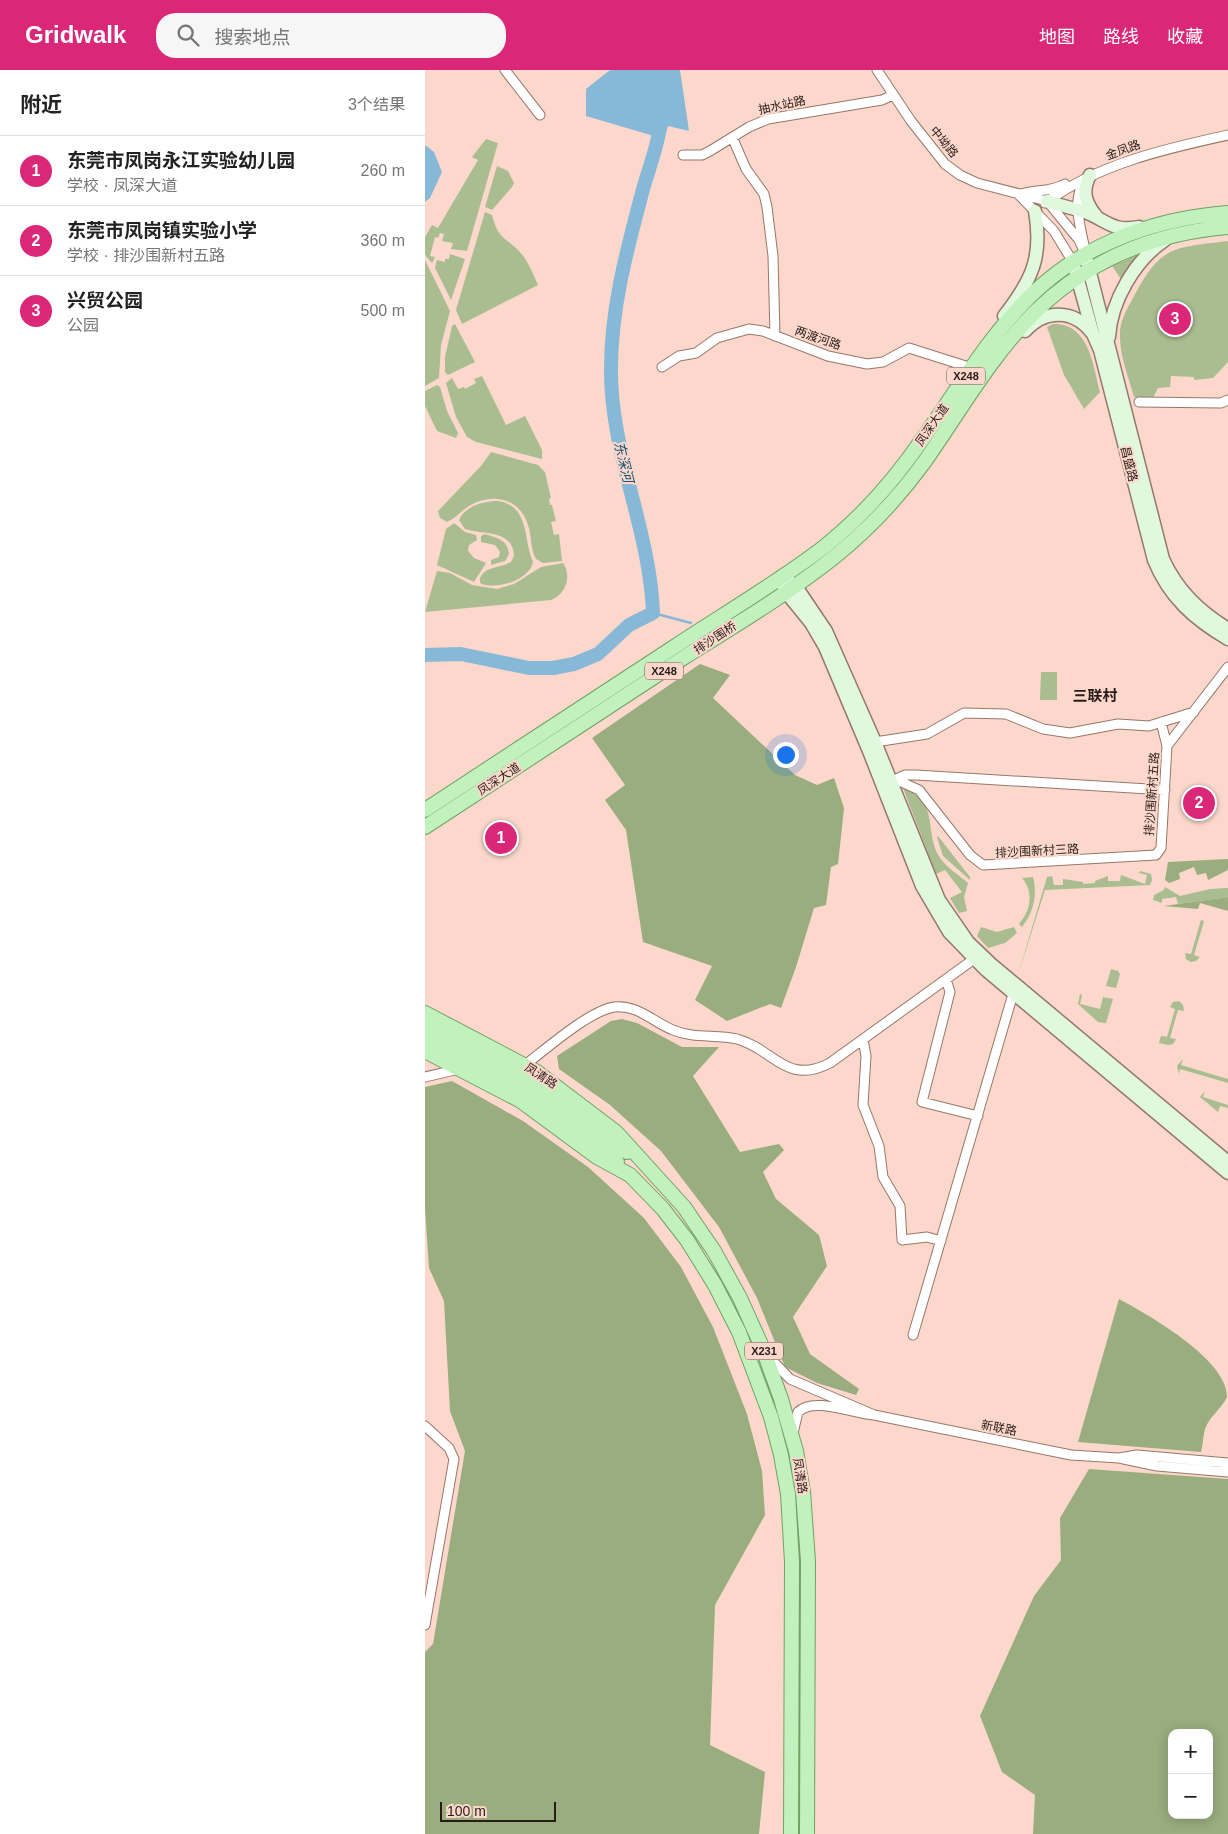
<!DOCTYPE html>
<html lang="zh">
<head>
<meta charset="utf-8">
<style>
  :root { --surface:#fff; --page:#f6f6f6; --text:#222; --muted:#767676; --line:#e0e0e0; --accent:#db2777 }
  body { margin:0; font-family:Helvetica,"Noto Sans SC",sans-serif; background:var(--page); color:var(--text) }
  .controls { position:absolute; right:15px; bottom:15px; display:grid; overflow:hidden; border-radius:10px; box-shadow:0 2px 12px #0003 }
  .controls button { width:45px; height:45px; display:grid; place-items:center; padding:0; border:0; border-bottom:1px solid var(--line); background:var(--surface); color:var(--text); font:25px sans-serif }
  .scale { position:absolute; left:15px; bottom:12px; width:116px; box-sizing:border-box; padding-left:5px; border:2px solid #291c18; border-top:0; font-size:14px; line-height:18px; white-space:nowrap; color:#291c18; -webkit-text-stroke:4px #fbd8cb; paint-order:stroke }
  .you { position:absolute; left:360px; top:684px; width:18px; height:18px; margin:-12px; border:4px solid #fff; border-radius:50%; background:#1a73e8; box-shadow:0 0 0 8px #1a73e833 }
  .badge { display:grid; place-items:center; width:32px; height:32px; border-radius:50%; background:var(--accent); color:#fff; font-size:16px; font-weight:700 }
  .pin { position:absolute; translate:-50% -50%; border:2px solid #fff; box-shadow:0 1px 5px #0006 }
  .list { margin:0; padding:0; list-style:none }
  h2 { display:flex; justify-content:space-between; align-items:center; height:65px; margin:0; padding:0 20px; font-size:21px }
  h2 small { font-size:16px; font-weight:400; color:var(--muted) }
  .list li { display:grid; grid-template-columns:32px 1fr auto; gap:15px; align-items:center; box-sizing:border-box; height:70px; padding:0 20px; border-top:1px solid var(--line) }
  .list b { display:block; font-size:19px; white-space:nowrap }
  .list p { margin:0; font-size:16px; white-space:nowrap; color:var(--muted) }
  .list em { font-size:16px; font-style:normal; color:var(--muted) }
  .icon { flex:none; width:28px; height:28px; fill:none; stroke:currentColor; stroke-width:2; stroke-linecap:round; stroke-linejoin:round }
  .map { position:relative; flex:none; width:803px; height:1764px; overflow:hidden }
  header { display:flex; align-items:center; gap:30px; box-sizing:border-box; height:70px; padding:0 25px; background:var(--accent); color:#fff }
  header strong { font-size:24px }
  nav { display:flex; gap:28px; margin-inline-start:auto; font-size:18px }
  .search { width:350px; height:45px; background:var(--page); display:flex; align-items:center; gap:12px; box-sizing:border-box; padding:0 18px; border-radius:20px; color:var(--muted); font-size:19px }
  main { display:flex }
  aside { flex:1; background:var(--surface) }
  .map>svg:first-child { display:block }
  .green { fill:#aabd91 }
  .forest { fill:#99ad7f; fill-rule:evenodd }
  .water { fill:#87b8d7 }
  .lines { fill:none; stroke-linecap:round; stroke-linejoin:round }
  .stream { stroke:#87b8d7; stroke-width:2.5 }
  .river { stroke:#87b8d7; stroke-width:14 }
  .street-casing { stroke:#96776a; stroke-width:11 }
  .secondary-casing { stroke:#96776a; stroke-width:15 }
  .primary-casing { stroke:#70a166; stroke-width:16 }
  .street { stroke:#fff; stroke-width:9 }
  .secondary { stroke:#e0f8de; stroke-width:12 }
  .primary { stroke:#c1f1bc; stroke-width:14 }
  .labels { text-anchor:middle; stroke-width:4; stroke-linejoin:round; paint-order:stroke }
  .shield { fill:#fbd8cb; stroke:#68544e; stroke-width:1 }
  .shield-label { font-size:11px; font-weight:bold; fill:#291c18 }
  .street-label { font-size:12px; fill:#291c18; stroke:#fbd8cb }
  .water-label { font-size:14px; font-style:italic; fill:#195373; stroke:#fbd8cb }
  .quarter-label { font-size:15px; font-weight:bold; fill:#291c18; stroke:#fbd8cb }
</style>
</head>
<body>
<header>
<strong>Gridwalk</strong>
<div class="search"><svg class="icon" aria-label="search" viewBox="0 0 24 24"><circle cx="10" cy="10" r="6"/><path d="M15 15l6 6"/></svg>搜索地点</div>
<nav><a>地图</a><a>路线</a><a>收藏</a></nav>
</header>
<main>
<aside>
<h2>附近<small>3个结果</small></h2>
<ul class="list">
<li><span class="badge">1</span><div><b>东莞市凤岗永江实验幼儿园</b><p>学校 · 凤深大道</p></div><em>260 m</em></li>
<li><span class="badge">2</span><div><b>东莞市凤岗镇实验小学</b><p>学校 · 排沙围新村五路</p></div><em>360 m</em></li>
<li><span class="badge">3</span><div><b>兴贸公园</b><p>公园</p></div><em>500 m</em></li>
</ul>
</aside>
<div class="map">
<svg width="803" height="1764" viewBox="0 0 803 1764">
  <rect width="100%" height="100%" fill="#fbd8cb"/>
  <!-- green -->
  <path class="green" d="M61,69L73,73L42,181L26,179L28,173L17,171L19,164L15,163L13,168L10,167L5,186L10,187L7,193L0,185V167L7,155L13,158L53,90L47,87Z
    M72,96L83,101L89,113L87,117L67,140L60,137Z
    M60,142L67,145C74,173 84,167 99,187C105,196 109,206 113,215L37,254L31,240Z
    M803,171V292L788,308L769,310V307L746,306L745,317L733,318L728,328L709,327C704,308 695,287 695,267C694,252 701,241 708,228C736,175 747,178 803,171Z
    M25,184L40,189L26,230L10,198L12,190L20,192V189H24Z
    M715,184L698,212L687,196Z
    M0,190L25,241L16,275L14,308L0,316Z
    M30,254L50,292L23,305L20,302V287L27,256Z
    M628,254C664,253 668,295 675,322L659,339L639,305L622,257Z
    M57,306L81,355L100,346L117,380V389L51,372L42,367L31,347L21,313L27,308L33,319L39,317L40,319L51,313L49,309Z
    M12,315L15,317L22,341L33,363L31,368L12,361L0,336V321Z
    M66,382L113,395L120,402L126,428L124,429L125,435H127L131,451L126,452L129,465L134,464L137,491L118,493L111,489C105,479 107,466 103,455C95,428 67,422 44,436C36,441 31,448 22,452L15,448L13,441L56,396Z
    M73,431C105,436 98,469 108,492C105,510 70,521 55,513C54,496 75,499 86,492L89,486C88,459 58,465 40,459L34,450C40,436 59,431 73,431Z
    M29,453L40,462L51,465L52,470L44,475L43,481L49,488L61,493L49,512L12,495L21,459Z
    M60,464C72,468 83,470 84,484L80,491L66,495V490L74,487L75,482L70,475L56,472V466Z
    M138,493C147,506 141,524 126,530L0,542L12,501L25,503L47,515L72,519L89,514L116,497Z
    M616,602H632V630H615Z
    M478,718C515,731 499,761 514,786C520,797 534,805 543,813L539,827L542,841L534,843L525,828L537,822L520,800L511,804Z
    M513,766L545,807V810L518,786L512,767Z
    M715,801L726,804L727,810L725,815L620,820L593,905L622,807L627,806L629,815H638V809L658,812V814L670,813V811L683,806V811H695L696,805L720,814L722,805L714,803Z
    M608,807C613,825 608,843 597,857L594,854C606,840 609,822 597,808Z
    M740,817L755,826L785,819L803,818V827L753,834L751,827L737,829V833L728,830L729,825L739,820Z
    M776,850L779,851L769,885L775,887L771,891L766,892L761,889L760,883L766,884Z
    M556,857L572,862L589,857L592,863L580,873L563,878L552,866Z
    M686,899L693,901L695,904L691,918L681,916Z
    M655,924L657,925L655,934L675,939L678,927L688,929L681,953L673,952L653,934Z
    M754,931L758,935L759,941L753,940L745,968L751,969L748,974L743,975L734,973L736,966L742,967L750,939L745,937L748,932Z
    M758,989L756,995L803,1009V1013L755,999L754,1004L752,996Z
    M780,1021L778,1027L803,1035V1038L795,1036L793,1042L775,1027Z"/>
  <!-- forest -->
  <path class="forest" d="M275,594L305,605L288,628L370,705L392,715L409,708L419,738L413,794L406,797L401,835L389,838L371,897L356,938L345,934L302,951L270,930L287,896L218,872L201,760L180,730L200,715L167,668Z
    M803,789V800L783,810L781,803L772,805L769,797L754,803L755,809L744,813L740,810L743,792Z
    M803,827V841L775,833L773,839L739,836Z
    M197,949L212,953L257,977H294L268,1006L315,1082L354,1074L359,1080L338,1102L351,1129L394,1165L402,1196L368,1247L385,1284L434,1319L431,1325L392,1313L360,1297L332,1228L294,1157L236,1081L185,1035L134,999L132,986L186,951Z
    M27,1011L98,1051L163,1097L219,1148L256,1197L288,1257L322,1344L337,1401L340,1445L290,1535L285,1675L340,1702L334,1764H0V1582L8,1574L40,1381L25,1341L19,1231L4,1198L0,1140V1017Z
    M694,1229C720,1243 803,1289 802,1327C797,1338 784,1347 780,1359C778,1366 778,1374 776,1382L653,1372Z
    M664,1399L803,1409V1764H608L610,1725L577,1702L555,1646L609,1526L636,1490L635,1448ZM747,1663H784V1745H747Z"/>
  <!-- water -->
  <path class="water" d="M185,0H255L264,61L243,56L239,69L161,46V19Z
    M0,75L9,82L17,102L5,128L0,132Z"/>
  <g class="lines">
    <!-- stream -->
    <path class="stream" d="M228,543L266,553"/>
    <!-- river -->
    <path class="river" d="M0,585L36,584L104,598H128L149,594L173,584L204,555L228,543C225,459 185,382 186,298C186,238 202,180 217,123C223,100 234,74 236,50"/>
    <defs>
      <path id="street" d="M80,0L115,45
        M452,0L486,51L520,94L535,105L552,113L622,131L654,170L661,185
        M308,69L321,99L339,124L342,137L348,186L350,266
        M258,85H277L285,81L324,57L343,49L457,30L468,25
        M659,112C647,130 655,155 659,175
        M594,125C611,118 621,124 640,114
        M594,125L629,161L648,192
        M620,133C673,94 739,79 803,65
        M237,297L254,286L271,283L292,268L324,259L338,261L403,286L442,294L458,292L484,278L547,298
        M714,332L796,333L803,330
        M736,652L742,676
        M450,672L502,664L539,643L581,644L618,659L645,663L693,654L724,656L769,642
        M469,710L480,705H491L740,720
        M472,710L494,720L545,785L558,795L731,785L736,778L742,676L803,597
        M521,909L525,922L497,1032L553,1046
        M438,969L441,986L438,1035L454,1076L458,1107L475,1136L477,1170L502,1167L516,1171
        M100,995C121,979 164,941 189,937C212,934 228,952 248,960C269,969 291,964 312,969C349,979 361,1016 405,993L549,889
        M0,1007L34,999
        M488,1265L588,924
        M346,1289L365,1309L449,1345C428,1344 389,1326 373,1342L368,1363
        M449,1345L646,1385L694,1388
        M0,1356L24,1378L29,1389L0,1555
        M803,1393L712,1385L694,1388L732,1396L803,1402"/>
      <path id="secondary" d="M665,105C656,122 661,134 672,147
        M622,131C634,135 647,138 660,142C683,151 687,162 714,157
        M662,191L738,489C752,520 774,541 803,559
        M648,192L668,264L675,280L729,490C744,527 769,549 803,569
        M579,246C607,210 618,187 610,141
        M600,261C620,239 649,239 667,263
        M684,267C686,231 710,190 740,170
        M803,1092L566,894L543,872L514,830L450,672L401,561L370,515L356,507L360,521L386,553L400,577L444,681L497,816L524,862L561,900L803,1103"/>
      <path id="primary" d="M0,740C83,686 166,631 249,577C299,544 352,513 399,477C438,446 471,408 499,367C535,316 568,259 615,217C666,171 735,148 803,143
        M0,757C86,701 172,644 258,588C309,556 361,525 408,488C443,460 474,427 500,391C535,341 566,286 610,242C663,190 730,163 803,157
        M0,943L112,1002L191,1062L259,1137L289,1181L315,1228L338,1279L356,1329L371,1381L378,1422L383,1491L382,1764
        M0,955L101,1009L202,1082
        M0,968C68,1003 136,1038 192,1092
        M0,981L96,1031L172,1087L205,1105L238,1139L262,1170L290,1215L314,1262L346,1347L356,1385L363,1424L367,1492L366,1764"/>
    </defs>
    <!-- street casing -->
    <use href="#street" class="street-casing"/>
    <!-- secondary casing -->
    <use href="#secondary" class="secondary-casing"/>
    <!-- primary casing -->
    <use href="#primary" class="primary-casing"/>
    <!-- street -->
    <use href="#street" class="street"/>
    <!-- secondary -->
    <use href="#secondary" class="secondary"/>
    <!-- primary -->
    <use href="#primary" class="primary"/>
  </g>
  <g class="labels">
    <!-- shield labels -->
    <g class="shield">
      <rect x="522" y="297.5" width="38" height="17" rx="4"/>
      <rect x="220" y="592.5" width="38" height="17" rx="4"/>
      <rect x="320" y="1272.5" width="38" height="17" rx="4"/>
    </g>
    <g class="shield-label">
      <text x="541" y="310">X248</text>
      <text x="239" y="605">X248</text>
      <text x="339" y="1285">X231</text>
    </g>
    <!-- street labels -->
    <g class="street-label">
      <text transform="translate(357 35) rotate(-12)" y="4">抽水站路</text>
      <text transform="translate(519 72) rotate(50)" y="4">中坳路</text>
      <text transform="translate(698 80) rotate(-20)" y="4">金凤路</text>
      <text transform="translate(393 268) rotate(19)" y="4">两渡河路</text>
      <text transform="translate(507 355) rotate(-55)" y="4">凤深大道</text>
      <text transform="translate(704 394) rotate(76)" y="4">昌盛路</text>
      <text transform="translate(290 568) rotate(-33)" y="4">排沙围桥</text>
      <text transform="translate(74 709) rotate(-33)" y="4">凤深大道</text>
      <text transform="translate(727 724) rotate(-86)" y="4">排沙围新村五路</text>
      <text transform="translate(612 781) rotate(-3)" y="4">排沙围新村三路</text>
      <text transform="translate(116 1006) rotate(33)" y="4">凤清路</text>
      <text transform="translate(574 1358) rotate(11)" y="4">新联路</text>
      <text transform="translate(375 1406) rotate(81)" y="4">凤清路</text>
    </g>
    <!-- water labels -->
    <g class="water-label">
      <text transform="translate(199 392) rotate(76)" y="5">东深河</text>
    </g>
    <!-- quarter labels -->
    <g class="quarter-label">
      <text x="670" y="631">三联村</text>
    </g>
  </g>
</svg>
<div class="controls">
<button>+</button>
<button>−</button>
</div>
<div class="scale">100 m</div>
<div class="you"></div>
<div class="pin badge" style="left:76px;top:768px">1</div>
<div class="pin badge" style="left:774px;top:733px">2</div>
<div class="pin badge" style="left:750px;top:249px">3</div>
</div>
</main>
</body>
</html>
